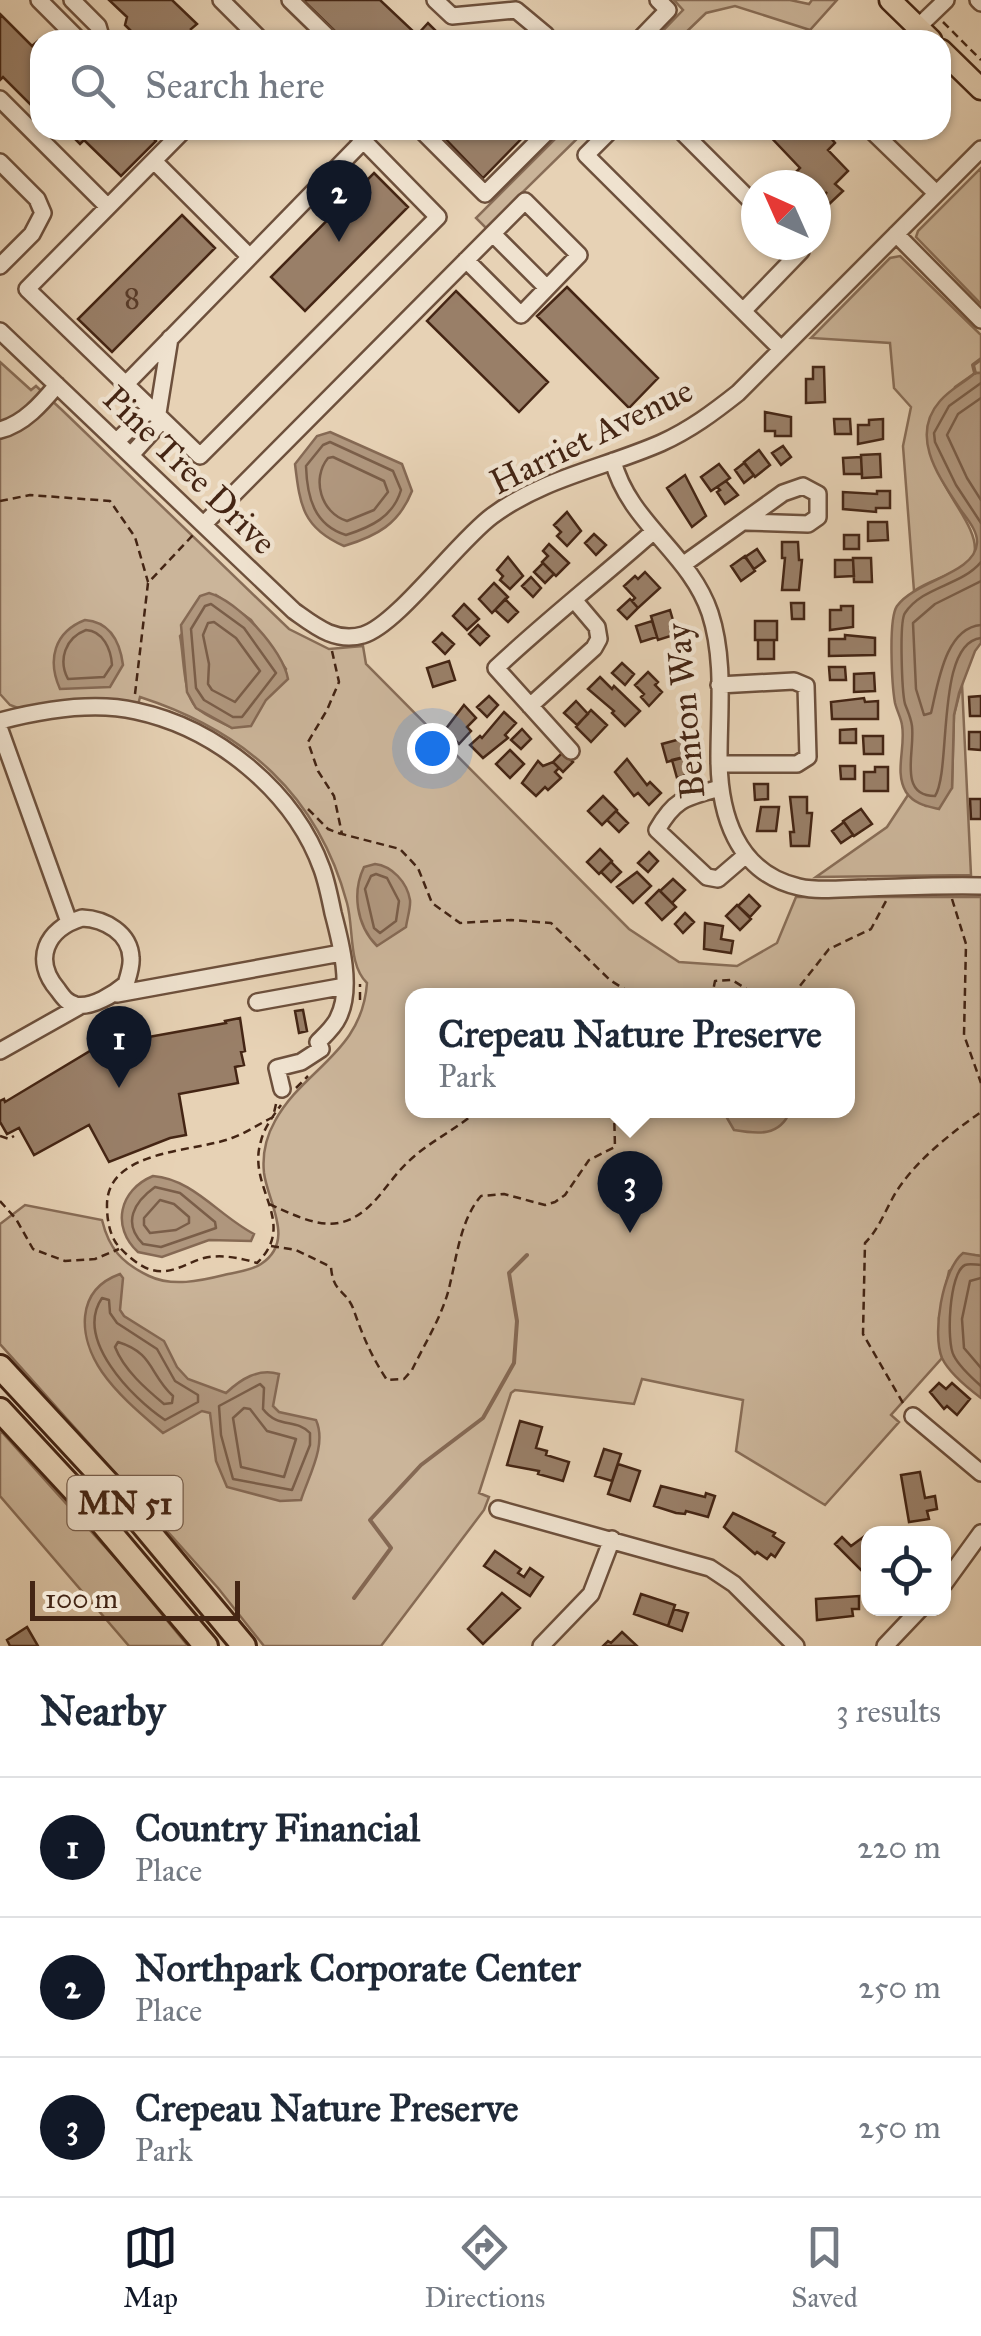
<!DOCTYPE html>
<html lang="en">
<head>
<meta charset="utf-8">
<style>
  :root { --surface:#fff; --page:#f6f6f7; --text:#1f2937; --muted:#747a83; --line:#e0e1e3; --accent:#111827 }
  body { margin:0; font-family:"IM FELL Great Primer",serif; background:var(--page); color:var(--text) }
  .controls { position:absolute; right:30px; bottom:30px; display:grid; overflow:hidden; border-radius:20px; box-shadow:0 2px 8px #0004 }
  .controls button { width:90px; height:90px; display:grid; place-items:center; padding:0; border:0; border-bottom:2px solid var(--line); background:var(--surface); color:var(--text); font:50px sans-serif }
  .compass { position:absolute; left:741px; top:170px; width:90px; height:90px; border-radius:50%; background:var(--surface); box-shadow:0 2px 8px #0004; rotate:315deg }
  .scale { position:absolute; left:30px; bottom:25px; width:210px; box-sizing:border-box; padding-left:10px; border:5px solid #442514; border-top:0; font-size:28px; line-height:35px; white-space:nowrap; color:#442514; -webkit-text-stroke:8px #efe2cf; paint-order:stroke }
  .you { position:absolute; left:432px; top:748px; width:35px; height:35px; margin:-25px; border:8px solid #fff; border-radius:50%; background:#1a73e8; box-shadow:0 0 0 15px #1a73e833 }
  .badge { display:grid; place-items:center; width:65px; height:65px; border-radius:50%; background:var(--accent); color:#fff; font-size:32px; font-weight:700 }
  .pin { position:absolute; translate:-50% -82px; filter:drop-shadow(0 2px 5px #0008) }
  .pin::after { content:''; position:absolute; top:52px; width:35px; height:30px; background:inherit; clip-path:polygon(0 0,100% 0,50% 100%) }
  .popup { position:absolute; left:405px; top:988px; width:450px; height:130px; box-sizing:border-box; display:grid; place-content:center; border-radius:20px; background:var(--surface); filter:drop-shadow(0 2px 8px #0005); font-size:32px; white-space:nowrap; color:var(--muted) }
  .popup b { font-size:38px; color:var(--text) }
  .popup::after { content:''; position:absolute; left:50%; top:100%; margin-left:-20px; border:20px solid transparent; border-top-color:var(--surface) }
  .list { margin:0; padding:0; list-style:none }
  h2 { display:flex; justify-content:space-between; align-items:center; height:130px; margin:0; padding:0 40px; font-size:42px }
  h2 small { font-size:32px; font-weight:400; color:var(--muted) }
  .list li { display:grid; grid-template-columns:65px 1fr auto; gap:30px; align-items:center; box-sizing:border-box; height:140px; padding:0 40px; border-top:2px solid var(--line) }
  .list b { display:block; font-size:38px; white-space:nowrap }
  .list p { margin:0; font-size:32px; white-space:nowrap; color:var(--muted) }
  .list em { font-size:32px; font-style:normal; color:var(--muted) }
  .icon { flex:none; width:55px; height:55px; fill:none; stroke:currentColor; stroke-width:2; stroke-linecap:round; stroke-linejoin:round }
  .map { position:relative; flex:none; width:981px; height:1646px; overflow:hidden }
  .search { position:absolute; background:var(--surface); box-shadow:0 2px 8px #0004; left:30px; right:30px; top:30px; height:110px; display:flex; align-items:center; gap:25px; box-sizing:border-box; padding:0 35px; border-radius:30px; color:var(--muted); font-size:38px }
  .sheet { height:550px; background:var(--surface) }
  nav { display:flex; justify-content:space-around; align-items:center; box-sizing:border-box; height:140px; border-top:2px solid var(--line); background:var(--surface); font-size:28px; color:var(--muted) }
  nav a { display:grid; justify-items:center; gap:5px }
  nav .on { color:var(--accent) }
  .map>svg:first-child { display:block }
  .green { fill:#cbb59a; stroke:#886d57; stroke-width:2.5; fill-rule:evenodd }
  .water { fill:#b0977e; stroke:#856954; stroke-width:2.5 }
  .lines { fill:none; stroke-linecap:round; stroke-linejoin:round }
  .shore { stroke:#7a5e49; stroke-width:2.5 }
  .stream { stroke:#856954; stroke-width:4 }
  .building { fill:#997f68; stroke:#442514; stroke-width:2.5 }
  .minor-casing { stroke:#6d503c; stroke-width:20 }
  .major-casing { stroke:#442514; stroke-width:25 }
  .highway-casing { stroke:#442514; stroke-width:28 }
  .path { stroke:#442514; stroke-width:2.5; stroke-dasharray:8 5; stroke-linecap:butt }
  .minor { stroke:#efe2cf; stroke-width:15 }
  .major { stroke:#e7d2b5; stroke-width:20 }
  .highway { stroke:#e7d2b5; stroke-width:22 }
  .labels { text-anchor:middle; stroke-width:9; stroke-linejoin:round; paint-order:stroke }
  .number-label { font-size:30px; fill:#593c29 }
  .shield { fill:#efe2cf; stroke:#775e4c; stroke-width:2.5 }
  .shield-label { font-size:32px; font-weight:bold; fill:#442514 }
  .street-label { font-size:35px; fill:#442514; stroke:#efe2cf }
</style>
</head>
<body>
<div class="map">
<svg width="981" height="1646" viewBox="0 0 981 1646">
  <rect width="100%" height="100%" fill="#e7d2b5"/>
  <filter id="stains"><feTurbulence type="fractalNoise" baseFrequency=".002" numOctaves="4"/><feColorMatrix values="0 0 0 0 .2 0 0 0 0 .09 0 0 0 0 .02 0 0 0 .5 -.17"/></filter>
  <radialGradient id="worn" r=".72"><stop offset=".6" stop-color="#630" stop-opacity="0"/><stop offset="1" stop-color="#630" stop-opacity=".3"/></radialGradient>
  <!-- green -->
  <path class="green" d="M674,0H790L809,4L812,0H837L810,30L735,6L706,13L678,40H654L683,10Z
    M564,130H586L486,228L476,218Z
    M981,168V304L916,237L918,231Z
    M900,256L981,335V373H975L955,387C951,407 934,455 939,472C946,496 981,531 974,555C962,574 932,578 914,591L903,446L911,407L894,388L890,343L811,338L890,258Z
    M0,362L31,390L36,386L62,410L289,629L329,649L363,646L366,664L629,929L679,962L737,966L777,943L796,897H981V1256L974,1255L949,1271L939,1318L942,1358L891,1415L899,1422L825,1505L736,1451L743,1400L642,1379L634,1404L515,1390L511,1393L479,1493L489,1497L484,1510L381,1646H264L218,1588L0,1344V1224L25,1205L102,1220C109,1249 122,1263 149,1276C172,1287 200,1281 224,1275C235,1272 251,1271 261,1264C296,1241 268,1203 264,1173C262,1154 266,1137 275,1121C303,1069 362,1053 367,983C348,965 354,928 347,903C318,795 245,731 140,697L138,705C96,697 60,701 18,708L10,705L0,694ZM216,595L251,620L286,669C272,695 257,711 232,728C222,722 204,716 196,707C183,694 184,656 180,636ZM412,996H848V1110H412Z
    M962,684L971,875L816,877L887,827L908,795L926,806L952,788L954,715Z
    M0,1430L124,1568L188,1646H129L0,1496Z"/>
  <!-- water -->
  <path class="water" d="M975,373H981V643L975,651L959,693L954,715L952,788L939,809C926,806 914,804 906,792C894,772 906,747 902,725C901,718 897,711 895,703C892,686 888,619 897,606C916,580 975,574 977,543C978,531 967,519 960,509C939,477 909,436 940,401C950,389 964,383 975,373Z
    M330,432L402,464L412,491C399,524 377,536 344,546C303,528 300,506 295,464L317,436Z
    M209,593C238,601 283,650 288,679L266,700L251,726L232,728L196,708L187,692L181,625L200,596Z
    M85,620C110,622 120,642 123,665L110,687L60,689C47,660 54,632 85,620Z
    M375,864C392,866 407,882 410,900C411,907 407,919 406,927L377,946C356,925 352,892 364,867Z
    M723,1111H790C780,1137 757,1134 734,1130Z
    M153,1176C193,1179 219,1216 254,1234L251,1241L209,1240L162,1257L138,1252C111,1227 119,1190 153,1176Z
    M963,1253L981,1256V1398C969,1389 949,1373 942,1358C932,1334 942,1270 963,1253Z
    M120,1274L123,1278L120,1310L124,1316L164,1341L177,1367L188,1379L226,1393C241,1379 258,1368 279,1374L273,1406L279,1412L316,1420C327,1445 309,1475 301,1500L280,1501L227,1487L216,1461L210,1413L202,1411L163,1433C141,1414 118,1395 102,1372C78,1337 75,1290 120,1274Z"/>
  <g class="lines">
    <!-- shore -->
    <path class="shore" d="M981,383L949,406L934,433L935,442L956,485L981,523
      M981,398L958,414L947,435L967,478L981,500
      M330,442L393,471L401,490C393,517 371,527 346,535C314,525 307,497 306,466L323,445Z
      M333,457L384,481L388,492L374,510L347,521C321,513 311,479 328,458Z
      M981,562C961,586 923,586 905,613C899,621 902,692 905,704C908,712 911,718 912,726C914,744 908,763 912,780C915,792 924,796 935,796C952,770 935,643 981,638
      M981,581L935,604L913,623L916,689L924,715L931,713C938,684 945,628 981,625
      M211,604L244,628L276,673L242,717H233L204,700L196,688L191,629L205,606Z
      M214,622L236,638L260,671L235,702L212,690L208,684L209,664L203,635L208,623Z
      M86,630C103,631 111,649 112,665L104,677L68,679C58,660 65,638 86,630Z
      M376,874L387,878L399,901L396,921L380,933L374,928L365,889L371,876Z
      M155,1187L180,1193L215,1222L216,1228L161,1247L143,1244C122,1223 134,1202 155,1187Z
      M160,1200L174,1204L189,1217V1223L176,1230L150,1233L144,1225V1218Z
      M981,1265C976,1265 970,1263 965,1265C949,1272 946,1343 954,1356C959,1366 972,1378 981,1386
      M981,1278L970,1281L962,1319L964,1348L981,1368
      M102,1298L109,1300L110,1313L117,1323L157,1349L175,1381L198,1395V1402L165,1420C132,1398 74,1339 102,1298Z
      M118,1342C154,1353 149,1374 173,1396L172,1403L164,1404C146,1389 124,1370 115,1347Z
      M260,1384L264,1388L263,1409C278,1429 296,1418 310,1433V1445L292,1490L233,1479L221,1435L219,1406Z
      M244,1408L250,1409L267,1431L296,1439L284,1477L241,1467L233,1418Z"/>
    <!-- stream -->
    <path class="stream" d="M975,373L973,365L981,359
      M354,1598L391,1548L370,1520L421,1465L483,1418L514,1363L517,1321L509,1273L527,1255"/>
  </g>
  <!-- building -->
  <path class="building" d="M109,0H172L197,24L191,29L202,40H140L125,25L127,17Z
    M303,0H380L417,35L428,23L445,40H344Z
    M0,14L32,46L38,41L40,43L39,113L3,77L0,80Z
    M513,33L514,40H454Z
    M66,130H145L156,141L121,176L84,140L80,144Z
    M437,130H530L483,178Z
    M764,130H832L836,133L831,138L835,143L828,150L848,171L835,184L843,191L825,208L819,202L827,192L816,203V185H795L789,179L800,168Z
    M374,173L408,207L305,311L271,277Z
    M182,215L215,248L112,352L78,319Z
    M567,287L658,378L629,408L537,316Z
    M456,291L548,382L519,412L427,321Z
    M813,367H824L825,402L806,403V379H813Z
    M765,412L791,417V436H775V431H765Z
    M834,419H850L851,434H835Z
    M883,419V439L858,444V425H869V420Z
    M783,446L791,457L781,465L772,453Z
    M759,450L770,465L755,477L744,462Z
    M880,454L881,477L862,478L861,455Z
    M861,457L862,474H844L843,458Z
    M744,463L754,475L744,483L735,470Z
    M719,464L730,478L711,491L701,477Z
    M685,475L706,516L692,527L667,488Z
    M726,481L738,495L725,504L717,492L720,490L717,487Z
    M877,491H890V508H876V512L843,509V492L877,494Z
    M567,512L581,531L567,546L557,536L561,532L554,525Z
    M868,522H887L888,540L868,541Z
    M594,534L606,545L596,555L585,543Z
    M844,535H859V549H844Z
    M782,542H798L799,560H802L799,590H782L785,558H782Z
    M549,544L569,563L556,576L542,562L548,556L543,551Z
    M757,549L765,561L754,569L745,557Z
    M745,556L755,571L741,581L731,566Z
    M508,557L523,576L510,589L500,580L503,576L497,570Z
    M853,558H871L872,582H854Z
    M835,560H853L854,576L835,577Z
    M543,563L554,574L545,583L534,572Z
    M645,572L660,588L638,608L632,601L635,598L624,586L635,576L638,579Z
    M531,577L541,588L533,597L522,586Z
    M494,583L508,597L492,613L479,599Z
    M505,599L518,612L508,622L495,610Z
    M630,599L638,608L627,619L618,610Z
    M791,603H804V619H792Z
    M464,604L479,619L467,630L453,616Z
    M841,606H853V627L830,630V610H841Z
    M670,610L677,634L658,640L651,616Z
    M652,621L657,637L641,642L636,626Z
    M755,621H777V640H755Z
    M478,625L489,636L480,645L469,634Z
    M442,633L454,644L445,654L433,642Z
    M845,635L875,638V655L829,656V639H845Z
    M758,640H774V659H758Z
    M449,661L455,680L433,687L427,668Z
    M622,663L634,674L625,685L612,673Z
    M829,667H845L846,680H830Z
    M648,672L658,682L655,685L662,692L649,706L641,697L644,694L635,685Z
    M874,673L875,691L854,692V674Z
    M600,677L612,689L614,686L640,711L625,726L612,713L614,711L588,689Z
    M489,696L498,705L487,717L477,707Z
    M981,696V716H970L969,697Z
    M864,698L865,702L878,701V719H832L831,702Z
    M576,701L588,714L577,725L564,713Z
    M464,705L476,718L467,727L471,731L459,744L445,730Z
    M591,710L607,725L591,742L576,727Z
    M504,712L516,723L505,735L508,738L483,758L470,745L480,736L482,738Z
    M522,729L531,739L521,749L511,740Z
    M856,729V743H840V730Z
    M969,732H981V750L969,749Z
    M863,736H883V754H864Z
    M684,738L689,756L667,762L662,744Z
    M510,750L524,764L510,778L496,764Z
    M563,752L573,762L563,772L553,762Z
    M684,757L689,774L677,778L672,760Z
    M627,759L647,785L650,782L661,793L649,805L638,793L634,796L615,772Z
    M538,761L543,766L553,762L559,768L555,772L561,778L548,790L545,787L536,796L522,783Z
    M840,766H855V779H841Z
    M875,767H888V791H864V772H875Z
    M754,784H768V799L755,800Z
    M603,796L617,810L602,825L588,811Z
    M790,797H807V813H812L809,846H791L790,832H794Z
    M970,799H981V819H971Z
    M761,807H779L776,831H757Z
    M861,809L872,824L854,836L843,821Z
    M616,811L628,823L619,832L607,820Z
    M844,822L853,835L841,843L832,831Z
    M600,849L612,861L599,874L587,862Z
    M649,852L658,861L648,872L638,863Z
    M611,862L621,872L611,882L601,872Z
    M637,872L651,886L633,903L617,887Z
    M673,879L685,890L672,903L660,891Z
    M659,890L676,907L662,920L646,903Z
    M749,895L760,906L750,917L738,906Z
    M737,905L751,919L740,930L726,916Z
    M685,913L694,922L683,933L675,924Z
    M705,923L723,926L721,939L733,941L731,953L704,949Z
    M303,1010L307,1031L299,1033L295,1011Z
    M240,1018L245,1051L241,1052L244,1065L235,1067L238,1083L179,1094L186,1135L170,1138L109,1162L89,1125L34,1155L19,1128L7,1134L0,1122V1101L4,1099L5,1102L90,1051L120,1042V1039L132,1037V1040L226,1023L225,1021Z
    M939,1383L946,1389L952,1383L970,1399L957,1415L947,1406L944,1409L930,1392Z
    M520,1421L542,1427L536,1448L547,1451L546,1455L569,1462L563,1481L538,1474L539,1471L507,1465Z
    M604,1449L621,1454L612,1481L595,1476Z
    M618,1464L640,1471L630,1501L608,1494Z
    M920,1472L925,1498L935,1496L937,1509L927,1511L929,1519L909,1522L901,1475Z
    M661,1486L705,1497L706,1493L715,1496L708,1517L686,1511L685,1514L676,1513L654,1506Z
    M733,1513L775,1533L773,1536L784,1543L775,1557L771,1554L767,1559L757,1552L755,1554L724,1527Z
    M866,1535L868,1563L861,1570L835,1544L842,1537L851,1546Z
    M495,1551L521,1569L518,1573L524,1577L530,1568L543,1577L530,1596L484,1566Z
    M502,1593L520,1608L483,1644L468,1629Z
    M641,1594L675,1605L668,1626L634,1614Z
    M859,1596V1609H852L853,1616L817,1620L816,1599Z
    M674,1609L688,1613L682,1631L668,1626Z
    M27,1627L38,1646H10L7,1640Z
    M622,1632L637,1646H603L608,1641L611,1643Z"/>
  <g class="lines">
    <defs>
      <path id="minor" d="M39,0L79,40
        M72,0L98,26L102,40
        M221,0L261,40
        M290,0L331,40
        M435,0L452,16L516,10L546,35
        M978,0L981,3
        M918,27L946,0
        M639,40L668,10L658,0
        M0,99L108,207L27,289L200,456L438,217L353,130
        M421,130L485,194L549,130
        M611,130L586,155L781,349
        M680,130L756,206
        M871,130L936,193
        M154,161L250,257
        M0,162L37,199L43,213L32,234L0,266
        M108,207L184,130
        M896,234L981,320
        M466,260L521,315L547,288
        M743,311L801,251L795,245
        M0,331L294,611C315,626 335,643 363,635C397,625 457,542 492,516C543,478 604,468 661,443C690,430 714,412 738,393L981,149
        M125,385L364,140
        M0,430C24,424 42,403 57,385
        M117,441L146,413H158
        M131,455L159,424L158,413L170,338
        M613,461C629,523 690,553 710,613C725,659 719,709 719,757C719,813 736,873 799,887C820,892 845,888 867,888C905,887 943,885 981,886
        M204,524L525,201L579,255L547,288L493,234
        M684,564L783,493L803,486L818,494V517L808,524L746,522
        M530,706L594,648L599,639L597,627L575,601
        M0,721C42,710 92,701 136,711C216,728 294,791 322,869C327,883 330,898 333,913C341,943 353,989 338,1018C334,1027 325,1035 318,1042L321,1049L301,1062L277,1068L282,1089
        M0,730L69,922
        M571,751L496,668C547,620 601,578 654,531
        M719,764H797L808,757L806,686L794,681L719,685
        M720,788C687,797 675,798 657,830L707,877L718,879L746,855
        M82,918C105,919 130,933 131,958C132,966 128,977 126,984C114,994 92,1008 76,1005C67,1003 63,997 58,990C32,960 46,929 82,918Z
        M117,994L341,953
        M257,1002L345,986
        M0,1051L80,1006
        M913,1416L981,1473
        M498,1509L710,1568L734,1584L796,1646
        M944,1584L981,1533
        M541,1646L591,1594L612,1539
        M885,1646L921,1608"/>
      <path id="major" d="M890,0L931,40
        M941,50L981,89"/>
      <path id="highway" d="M0,1367L114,1490L244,1646
        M0,1410L76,1492L206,1646"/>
    </defs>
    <!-- minor casing -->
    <use href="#minor" class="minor-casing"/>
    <!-- major casing -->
    <use href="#major" class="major-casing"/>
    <!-- highway casing -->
    <use href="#highway" class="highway-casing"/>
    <!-- path -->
    <path class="path" d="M943,22L981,60
      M0,501L30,495L110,501L135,537L148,582
      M332,651L339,682L327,710L308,742L318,771L334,796L342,834L400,849L418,868L432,903L460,923L511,920L551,923L610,980L635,996
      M135,694L148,583L193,535
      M308,809L328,829L341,834
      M952,899L966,944L964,1035L981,1083
      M706,996L713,991L715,981L732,980L758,996
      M792,996L829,949L871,929L886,901
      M360,1000V984
      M296,1088L308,1076
      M276,1104L273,1117C259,1124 246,1133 232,1138C196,1152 106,1149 107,1206C107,1218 109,1232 116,1243C124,1253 139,1267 152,1270C172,1275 186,1263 204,1258C221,1254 241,1258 257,1263C299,1222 246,1188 261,1141C264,1128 273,1116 281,1105
      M0,1136L9,1139L14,1136
      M0,1201L16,1219L33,1249L65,1261L95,1259L119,1249
      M269,1204C314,1224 342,1239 379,1196C389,1184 398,1171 409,1161C430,1141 456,1130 478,1110
      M271,1246L296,1250L331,1267C333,1293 345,1289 353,1308C362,1334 371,1356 387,1380L404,1379L412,1370C425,1343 444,1313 450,1284C457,1255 461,1219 481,1196L504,1194L545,1205L555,1202L565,1195L589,1160L615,1147L614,1110
      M903,1403L863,1334L865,1243C882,1226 888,1201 903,1182C923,1155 954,1131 981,1112"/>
    <!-- minor -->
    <use href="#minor" class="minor"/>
    <!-- major -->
    <use href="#major" class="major"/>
    <!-- highway -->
    <use href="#highway" class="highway"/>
  </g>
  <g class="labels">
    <!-- number labels -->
    <g class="number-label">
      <text x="132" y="308">8</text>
    </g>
    <!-- shield labels -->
    <rect class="shield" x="67.5" y="1476" width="115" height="54" rx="8"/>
    <g class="shield-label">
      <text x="125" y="1514">MN 51</text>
    </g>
    <!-- street labels -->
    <g class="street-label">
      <text transform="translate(591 436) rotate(-26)" y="12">Harriet Avenue</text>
      <text transform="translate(190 470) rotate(44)" y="12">Pine Tree Drive</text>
      <text transform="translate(685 711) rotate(-95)" y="12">Benton Way</text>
    </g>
  </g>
  <rect width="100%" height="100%" filter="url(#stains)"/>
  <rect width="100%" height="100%" fill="url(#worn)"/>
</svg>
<div class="controls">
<button><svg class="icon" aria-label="locate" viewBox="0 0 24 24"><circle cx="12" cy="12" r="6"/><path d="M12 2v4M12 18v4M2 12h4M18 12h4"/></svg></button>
</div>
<svg class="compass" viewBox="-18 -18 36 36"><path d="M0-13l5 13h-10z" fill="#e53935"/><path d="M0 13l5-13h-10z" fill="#747a83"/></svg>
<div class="scale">100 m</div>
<div class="you"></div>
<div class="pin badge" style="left:119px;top:1088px">1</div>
<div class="pin badge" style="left:339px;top:242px">2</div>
<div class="pin badge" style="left:630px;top:1233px">3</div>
<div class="popup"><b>Crepeau Nature Preserve</b>Park</div>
<div class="search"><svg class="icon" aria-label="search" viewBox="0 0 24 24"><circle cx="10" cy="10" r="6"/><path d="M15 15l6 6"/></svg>Search here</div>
</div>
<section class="sheet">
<h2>Nearby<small>3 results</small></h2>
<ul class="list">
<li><span class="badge">1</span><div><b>Country Financial</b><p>Place</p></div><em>220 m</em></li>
<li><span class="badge">2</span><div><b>Northpark Corporate Center</b><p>Place</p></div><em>250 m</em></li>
<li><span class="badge">3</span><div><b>Crepeau Nature Preserve</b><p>Park</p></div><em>250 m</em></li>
</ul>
</section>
<nav>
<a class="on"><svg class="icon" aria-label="map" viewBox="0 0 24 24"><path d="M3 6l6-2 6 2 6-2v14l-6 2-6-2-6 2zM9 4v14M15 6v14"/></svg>Map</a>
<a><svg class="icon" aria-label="directions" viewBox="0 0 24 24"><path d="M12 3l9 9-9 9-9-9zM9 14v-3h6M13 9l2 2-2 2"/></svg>Directions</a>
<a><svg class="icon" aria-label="saved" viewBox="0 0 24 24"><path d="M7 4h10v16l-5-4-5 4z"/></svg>Saved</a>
</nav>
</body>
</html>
